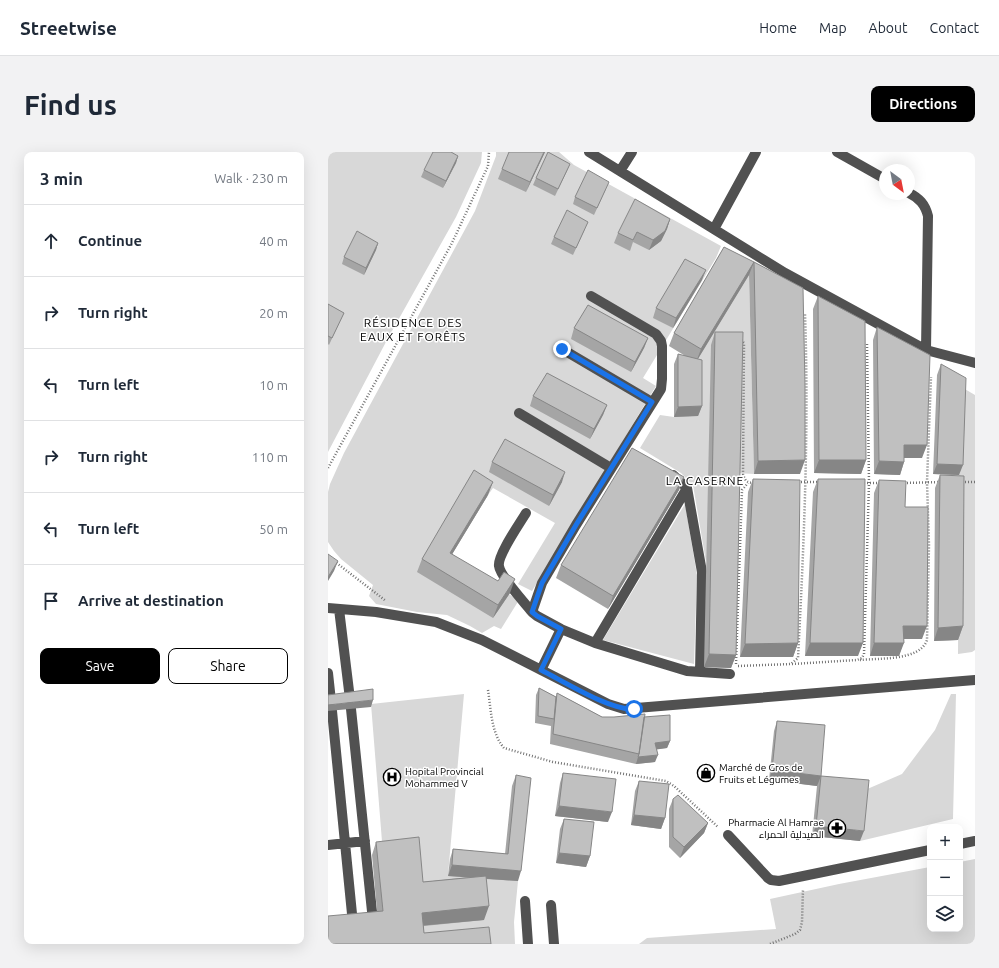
<!DOCTYPE html>
<html lang="en">
<head>
<meta charset="utf-8">
<style>
  :root { --surface:#fff; --page:#f2f2f3; --text:#1f2937; --muted:#747a83; --line:#e0e1e3; --accent:#000 }
  body { margin:0; font-family:Ubuntu,Cairo,sans-serif; background:var(--page); color:var(--text) }
  .controls { position:absolute; right:12px; bottom:12px; display:grid; overflow:hidden; border-radius:8px; box-shadow:0 4px 16px #0002 }
  .controls button { width:36px; height:36px; display:grid; place-items:center; padding:0; border:0; border-bottom:1px solid var(--line); background:var(--surface); color:var(--text); font:20px sans-serif }
  .compass { position:absolute; left:551px; top:12px; width:36px; height:36px; border-radius:50%; background:var(--surface); box-shadow:0 4px 16px #0002; rotate:148deg }
  .stop { position:absolute; width:12px; height:12px; margin:-9px; border:3px solid #1a73e8; border-radius:50%; background:#fff }
  .stop.end { background:#1a73e8; border-color:#fff; box-shadow:0 1px 4px #0008 }
  .list { margin:0; padding:0; list-style:none }
  h2 { display:flex; justify-content:space-between; align-items:center; height:52px; margin:0; padding:0 16px; font-size:17px }
  h2 small { font-size:13px; font-weight:400; color:var(--muted) }
  .list li { display:grid; grid-template-columns:26px 1fr auto; gap:12px; align-items:center; box-sizing:border-box; height:72px; padding:0 16px; border-top:1px solid var(--line) }
  .list b { display:block; font-size:15px; white-space:nowrap }
  .list em { font-size:13px; font-style:normal; color:var(--muted) }
  .actions { display:flex; gap:8px; padding:12px 16px }
  .actions a { flex:1; padding:9px 0; border:1px solid var(--accent); border-radius:8px; text-align:center; font-size:14px; color:var(--accent) }
  .actions .main { background:var(--accent); color:#fff }
  .icon { flex:none; width:22px; height:22px; fill:none; stroke:currentColor; stroke-width:2; stroke-linecap:round; stroke-linejoin:round }
  .map { position:relative; flex:none; width:647px; height:792px; overflow:hidden; border-radius:8px }
  header { display:flex; align-items:center; gap:24px; box-sizing:border-box; height:56px; padding:0 20px; background:var(--surface); border-bottom:1px solid var(--line) }
  header strong { font-size:19px }
  nav { display:flex; gap:22px; margin-inline-start:auto; font-size:14px }
  .intro { display:flex; align-items:center; justify-content:space-between; box-sizing:border-box; height:96px; padding:0 24px }
  h1 { margin:0; font-size:28px }
  .button { padding:10px 18px; border-radius:8px; background:var(--accent); color:#fff; font-size:14px; font-weight:700 }
  main { display:flex; gap:24px; padding:0 24px }
  aside { flex:1; background:var(--surface); border-radius:8px; box-shadow:0 4px 16px #0002 }
  .map>svg:first-child { display:block }
  .green { fill:#d8d8d8 }
  .lines { fill:none; stroke-linecap:round; stroke-linejoin:round }
  .path { stroke:#737373; stroke-width:2.5; stroke-dasharray:1 2; stroke-linecap:butt }
  .minor { stroke:#515151; stroke-width:10 }
  .wall { fill:#a5a5a5 }
  .shaded-wall { fill:#868686 }
  .building { fill:#c0c0c0; stroke:#868686 }
  .route { stroke:#1a73e8; stroke-width:5 }
  .labels { text-anchor:middle; stroke-width:3; stroke-linejoin:round; paint-order:stroke }
  .poi-label { font-size:10px; fill:#000; stroke:#fff; text-anchor:start }
  .quarter-label { font-size:12px; letter-spacing:1px; fill:#000; stroke:#fff }
</style>
</head>
<body>
<header>
<strong>Streetwise</strong>
<nav><a>Home</a><a>Map</a><a>About</a><a>Contact</a></nav>
</header>
<div class="intro"><h1>Find us</h1><a class="button">Directions</a></div>
<main>
<aside>
<h2>3 min<small>Walk · 230 m</small></h2>
<ul class="list">
<li><svg class="icon" aria-label="ahead" viewBox="0 0 24 24"><path d="M12 20V5M6 11l6-6 6 6"/></svg><div><b>Continue</b></div><em>40 m</em></li>
<li><svg class="icon" aria-label="right" viewBox="0 0 24 24"><path d="M7 20v-9h11M14 6l5 5-5 5"/></svg><div><b>Turn right</b></div><em>20 m</em></li>
<li><svg class="icon" aria-label="left" viewBox="0 0 24 24"><path d="M17 20v-9H6M10 6l-5 5 5 5"/></svg><div><b>Turn left</b></div><em>10 m</em></li>
<li><svg class="icon" aria-label="right" viewBox="0 0 24 24"><path d="M7 20v-9h11M14 6l5 5-5 5"/></svg><div><b>Turn right</b></div><em>110 m</em></li>
<li><svg class="icon" aria-label="left" viewBox="0 0 24 24"><path d="M17 20v-9H6M10 6l-5 5 5 5"/></svg><div><b>Turn left</b></div><em>50 m</em></li>
<li><svg class="icon" aria-label="arrive" viewBox="0 0 24 24"><path d="M6 21V4h12l-3 4 3 4H6"/></svg><div><b>Arrive at destination</b></div></li>
</ul>
<div class="actions"><a class="main">Save</a><a>Share</a></div>
</aside>
<div class="map">
<svg width="647" height="792" viewBox="0 0 647 792">
  <rect width="100%" height="100%" fill="#fff"/>
  <!-- green -->
  <path class="green" d="M0,0H154L153,11L128,65L59,188L0,300Z
    M168,0H231L246,13L393,94L388,106L315,226L328,234L204,439L190,432L227,371L165,336L160,343L117,414L170,436L191,448L173,477L166,474L154,481L142,474L119,463L89,460L48,452L41,444L45,433L13,407L6,399L0,390V340L2,332L16,301L147,59L168,4Z
    M421,123L426,322L407,321L378,410L365,333L353,321L312,296L332,263L346,265L370,264L368,210Z
    M635,236L647,243V498L644,500L630,502L631,323Z
    M357,352L369,423L366,512L275,488Z
    M136,542L120,723L190,729L186,770L187,792H91L90,743L55,702L43,552Z
    M623,542H628L625,667L532,689L537,638L574,622L607,578Z
    M647,707V792H311L319,786L448,777L442,747L511,732L602,715V777H632V710Z"/>
  <g class="lines">
    <!-- path -->
    <path class="path" d="M413,188L416,191L415,322C417,329 419,331 427,331
      M0,316L124,91L160,14L161,0
      M470,330H491
      M634,330H647
      M536,331H553
      M576,331L613,330
      M6,409L58,449
      M532,508C551,506 592,509 599,488L601,393L599,330L603,225
      M408,512L414,338L420,331
      M464,512L529,508L534,506L536,502L541,331L539,191
      M410,514L463,512L470,506C476,391 481,277 477,162
      M160,538C163,557 163,581 176,596L225,610L338,629L346,634L390,675
      M442,792L467,782L472,778L474,770L475,737"/>
    <!-- minor -->
    <path class="minor" d="M261,0L457,121L598,198L647,211
      M509,0L557,27
      M292,19L304,0
      M581,41C591,46 597,52 600,64L598,198
      M386,77L428,0
      M263,144L328,182L333,189L334,194V227L333,237L248,373L214,431L204,460L209,464L233,477L267,491L359,519L402,522
      M234,197L324,250
      M191,261L283,316
      M345,323L359,336L374,420L372,520
      M198,361C192,371 169,404 171,414C172,424 197,451 204,460
      M0,456L48,460L108,470L154,488L280,552L296,557L647,528
      M11,457L22,547
      M267,491L359,336
      M213,518L233,477
      M0,521L3,549
      M23,557L45,769
      M4,559L25,772
      M400,683L440,726L443,728L451,729L602,698
      M632,692L647,689
      M0,693L37,689
      M197,749L200,792
      M223,753L226,792"/>
  </g>
  <!-- wall -->
  <path class="wall" d="M217,0L198,40L170,27L174,17Z
    M130,4L128,11L115,36L93,25L96,18Z
    M242,12L239,19L227,44L205,33L208,26Z
    M278,37L266,63L245,52L247,45Z
    M342,67L339,77L333,89L321,98L305,90L302,99L286,91L290,81Z
    M257,77L245,103L223,92L226,85Z
    M50,91L48,98L36,123L14,112L16,105Z
    M396,95L475,136L472,322H426L421,123L370,207L374,254L370,264L346,265V212L350,202L359,205L341,194L346,181Z
    M374,128L345,176L325,166L328,156Z
    M490,144L538,308L533,322L486,321L485,157Z
    M0,152L16,161L13,167L1,193L0,192Z
    M549,175L594,306H576V310L572,323L546,322L545,188Z
    M246,176L320,186L316,196L303,220L243,187Z
    M387,180L408,503L403,516L376,515L383,193Z
    M613,212L631,323L605,322L609,223Z
    M205,244L279,253L275,263L262,287L202,254Z
    M164,310L234,330L221,354L161,320Z
    M612,323L635,474L630,488L606,489L607,336Z
    M356,325L351,338L280,457L228,426L233,413Z
    M425,327L470,491L465,505H412L420,340Z
    M490,327L530,504H477L485,340Z
    M551,328L577,355L594,487H576L571,504H542L546,341Z
    M160,343L124,402L182,441L165,466L89,420L94,407Z
    M211,536L228,545L229,541L274,565H316L342,589L339,596L329,597L327,610L308,612L222,592L223,574L207,571L208,543Z
    M449,569L493,624L532,689L484,684L489,634L441,628L446,579Z
    M235,621L280,670L227,664L232,631Z
    M188,623L190,729L158,727L156,768L96,774V781L0,792L49,759L44,703L48,690L95,730L142,725L120,724L122,707L125,697L177,702L184,634Z
    M311,629L337,666L333,677L303,673L307,639Z
    M345,647L380,671L376,681L352,706L341,695V657Z
    M236,667L262,704L258,715L228,711L232,677Z"/>
  <!-- shaded-wall -->
  <path class="shaded-wall" d="M216,0H217L198,40L202,30Z
    M130,4L128,11L115,36L118,29Z
    M342,67L339,77L333,89L321,98L325,88Z
    M50,91L48,98L36,123L38,116Z
    M426,110L421,123L368,210L373,197Z
    M378,118L374,128L345,176L348,166Z
    M320,186L316,196L303,220L307,210Z
    M279,253L275,263L262,287L266,277Z
    M374,254L370,264L346,265L350,255Z
    M576,293H599L594,306H571Z
    M477,308L472,322H426L430,309Z
    M491,308H538L533,322L486,321Z
    M551,309L576,310L572,323L546,322Z
    M609,312L635,313L631,323L605,322Z
    M237,320L234,330L221,354L225,343Z
    M356,325L351,338L280,457L285,444Z
    M165,330L160,343L117,414L122,401Z
    M10,409L6,419L0,429V425Z
    M187,427L182,441L165,466L170,453Z
    M575,474H599L594,487H571Z
    M635,474L630,488L606,489L610,476Z
    M470,491L465,505H412L417,492Z
    M482,491H535L530,504H477Z
    M546,491H576L571,504H542Z
    M381,502L408,503L403,516L376,515Z
    M45,548L43,555L0,559V553Z
    M342,589L339,596L325,598L327,591Z
    M330,603L327,610L308,612L310,605Z
    M444,618L493,624L489,634L441,628Z
    M231,654L284,660L280,670L227,664Z
    M306,663L337,666L333,677L303,673Z
    M380,671L376,681L352,706L356,695Z
    M488,674L536,679L532,689L484,684Z
    M231,701L262,704L258,715L228,711Z
    M124,713L193,719L190,729L120,724Z
    M161,754L156,768L90,774L94,761Z"/>
  <!-- building -->
  <path class="building" d="M105,0H123L130,4L118,29L96,18Z
    M181,0H216L202,30L174,17Z
    M220,0L242,12L230,37L208,26Z
    M260,18L281,30L269,56L247,45Z
    M307,47L342,67L337,79L325,88L309,80L305,88L290,81Z
    M239,58L260,70L248,96L226,85Z
    M29,79L50,91L38,116L16,105Z
    M396,95L426,110L373,197L346,181Z
    M357,107L378,118L348,166L328,156Z
    M426,110L475,136L477,234V308L430,309Z
    M490,144L537,169L538,308H491Z
    M0,152L16,161L4,186L0,184Z
    M260,153L320,186L307,210L246,176Z
    M549,175L602,203L599,293H576V310L551,309Z
    M387,180H415L408,503L381,502Z
    M350,202L374,208V254L350,255Z
    M613,212L638,226L635,313L609,312Z
    M219,221L279,253L266,277L205,244Z
    M177,287L237,320L225,343L164,310Z
    M304,296L356,325L285,444L233,413Z
    M146,318L165,330L122,401L170,429L176,420L187,427L170,453L94,407Z
    M612,323L636,324L635,474L610,476Z
    M425,327L472,328L470,491L417,492Z
    M490,327H537L535,491H482Z
    M551,328L578,329L577,355H600L599,474H575L576,491H546Z
    M0,402L10,409L0,425Z
    M211,536L228,545L226,567L210,564Z
    M45,537V548L0,553V543Z
    M229,541L274,565H286L317,562L311,602L225,582Z
    M342,563V589L327,591L330,603L310,605L311,602L316,565Z
    M449,569L497,573L493,624L444,618Z
    M235,621L288,627L284,660L231,654Z
    M188,623L203,626L193,719L124,713L125,697L180,702Z
    M493,624L541,628L536,679L488,674Z
    M311,629L341,632L337,666L306,663Z
    M350,643L380,671L356,695L345,685V647Z
    M236,667L266,670L262,704L231,701Z
    M91,685L95,730L158,724L161,754L94,761L96,781L161,775L163,792H0V764L55,759L48,690Z"/>
  <g class="lines">
    <!-- route -->
    <path class="route" d="M234,197L324,250L248,373L214,431L204,460L209,464L233,477L213,518C235,529 283,559 306,557"/>
  </g>
  <!-- icons -->
  <defs>
    <symbol id="shop-ring" viewBox="-11 -11 22 22"><circle r="9.5" fill="#fff" stroke="#000" stroke-width="1.5"/><path d="M-5-2.5h2.3a2.7 3.5 0 0 1 5.4 0H5L5.5 6h-11ZM-1.5-2.5h3a1.5 2.3 0 0 0-3 0Z" fill="#000"/></symbol>
    <symbol id="hospital-ring" viewBox="-11 -11 22 22"><circle r="9.5" fill="#fff" stroke="#000" stroke-width="1.5"/><path d="M-5-5h3v3.5h4V-5h3V5h-3V1.5h-4V5h-3Z" fill="#000"/></symbol>
    <symbol id="pharmacy-ring" viewBox="-11 -11 22 22"><circle r="9.5" fill="#fff" stroke="#000" stroke-width="1.5"/><path d="M-2-6h4v4h4v4h-4v4h-4v-4h-4v-4h4Z" fill="#000"/></symbol>
  </defs>
  <g fill-rule="evenodd">
    <use href="#shop-ring" x="368" y="611" width="20" height="20"/>
    <use href="#hospital-ring" x="54" y="615" width="20" height="20"/>
    <use href="#pharmacy-ring" x="499" y="666" width="20" height="20"/>
  </g>
  <g class="labels">
    <!-- poi labels -->
    <g class="poi-label">
      <text x="391" y="619">Marché de Gros de<tspan x="391" dy="12">Fruits et Légumes</tspan></text>
      <text x="77" y="623">Hopital Provincial<tspan x="77" dy="12">Mohammed V</tspan></text>
      <text x="496" y="674" text-anchor="end">Pharmacie Al Hamrae<tspan x="496" dy="12">الصيدلية الحمراء</tspan></text>
    </g>
    <!-- quarter labels -->
    <g class="quarter-label">
      <text x="85" y="175">RÉSIDENCE DES<tspan x="85" dy="14">EAUX ET FORÊTS</tspan></text>
      <text x="377" y="333">LA CASERNE</text>
    </g>
  </g>
</svg>
<div class="controls">
<button>+</button>
<button>−</button>
<button><svg class="icon" aria-label="layers" viewBox="0 0 24 24"><path d="M12 4l9 5-9 5-9-5zM3 14l9 5 9-5"/></svg></button>
</div>
<svg class="compass" viewBox="-18 -18 36 36"><path d="M0-13l5 13h-10z" fill="#e53935"/><path d="M0 13l5-13h-10z" fill="#747a83"/></svg>
<div class="stop" style="left:306px;top:557px"></div>
<div class="stop end" style="left:234px;top:197px"></div>
</div>
</main>
</body>
</html>
